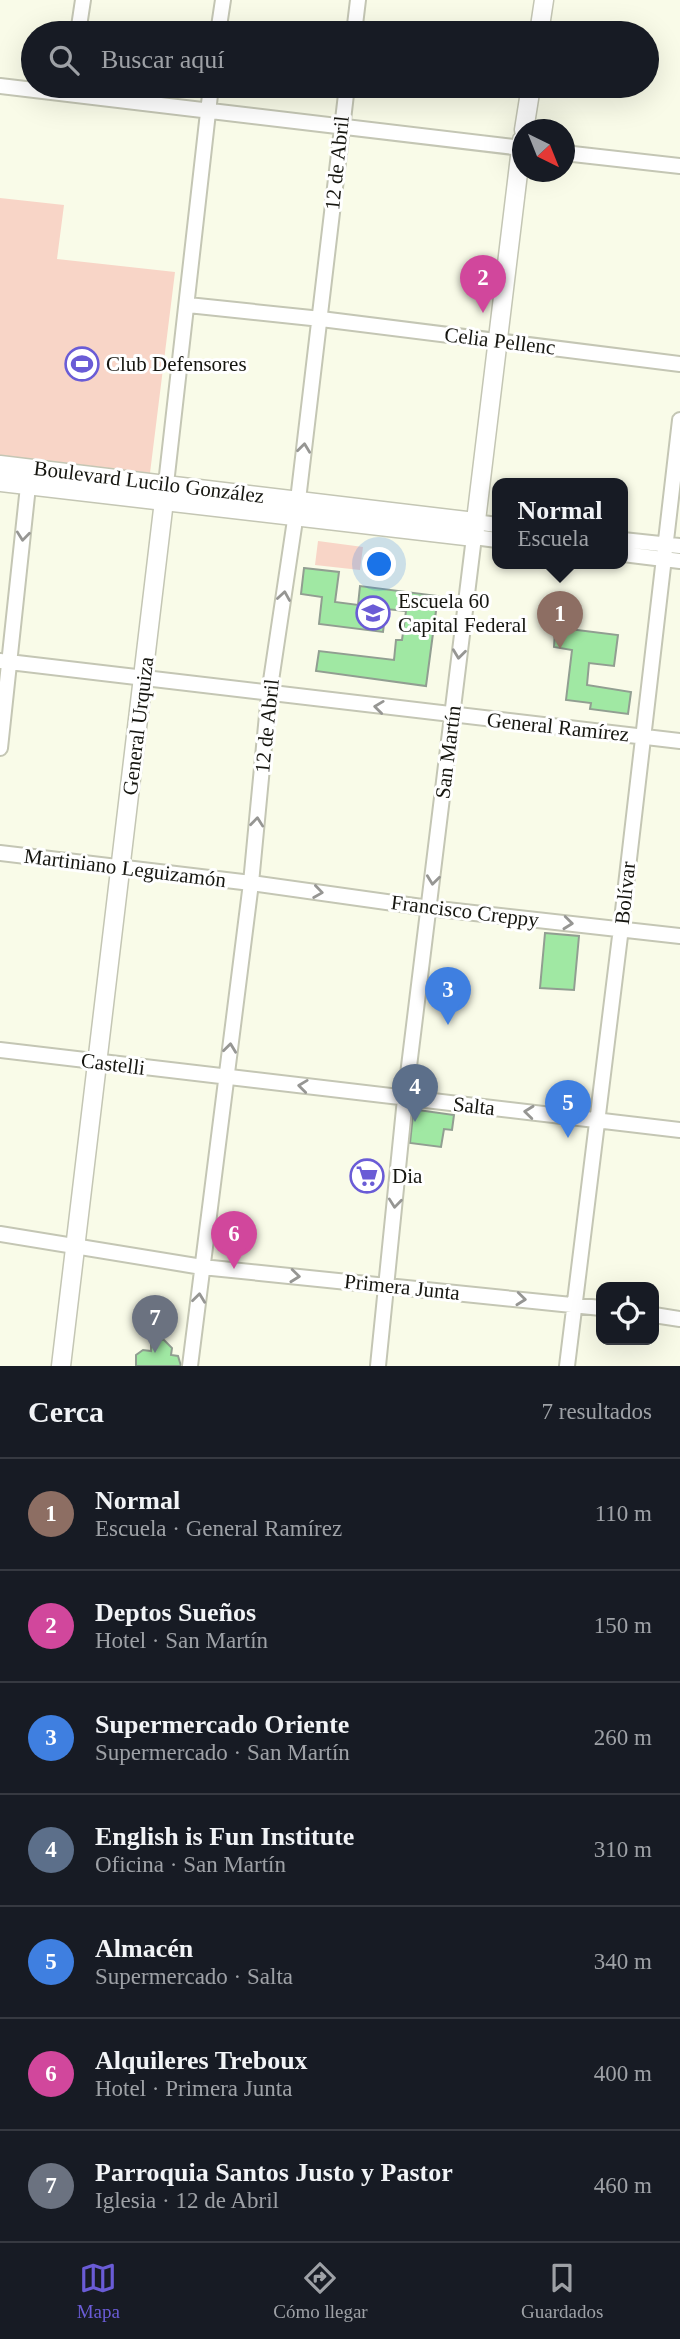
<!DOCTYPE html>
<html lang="es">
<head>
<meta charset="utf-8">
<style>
  :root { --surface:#171b24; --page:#20242c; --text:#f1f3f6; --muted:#9ea1a6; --line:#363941; --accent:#6a5cd6 }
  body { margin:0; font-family:Georgia,serif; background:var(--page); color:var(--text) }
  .controls { position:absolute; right:21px; bottom:21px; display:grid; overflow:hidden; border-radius:14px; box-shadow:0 7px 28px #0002 }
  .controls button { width:63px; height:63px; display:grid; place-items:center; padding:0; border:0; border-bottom:2px solid var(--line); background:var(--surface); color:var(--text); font:35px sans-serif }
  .compass { position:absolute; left:512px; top:119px; width:63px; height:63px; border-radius:50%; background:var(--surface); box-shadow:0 7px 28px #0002; rotate:137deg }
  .you { position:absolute; left:380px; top:565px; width:24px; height:24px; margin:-18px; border:5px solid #fff; border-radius:50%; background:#1a73e8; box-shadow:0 0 0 10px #1a73e833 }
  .badge { display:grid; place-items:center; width:46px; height:46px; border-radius:50%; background:var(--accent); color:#fff; font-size:23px; font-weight:700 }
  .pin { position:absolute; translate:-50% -58px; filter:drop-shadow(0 2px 4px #0008) }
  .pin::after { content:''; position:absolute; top:37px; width:24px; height:21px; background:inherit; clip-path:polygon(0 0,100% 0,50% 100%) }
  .popup { position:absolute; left:492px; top:478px; width:136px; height:91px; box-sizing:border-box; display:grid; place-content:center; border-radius:14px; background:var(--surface); filter:drop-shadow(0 2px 5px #0005); font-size:23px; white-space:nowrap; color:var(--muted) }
  .popup b { font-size:26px; color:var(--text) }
  .popup::after { content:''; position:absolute; left:50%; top:100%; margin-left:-14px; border:14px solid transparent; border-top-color:var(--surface) }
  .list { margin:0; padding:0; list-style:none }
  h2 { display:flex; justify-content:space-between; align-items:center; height:91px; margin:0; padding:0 28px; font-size:30px }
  h2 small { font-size:23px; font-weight:400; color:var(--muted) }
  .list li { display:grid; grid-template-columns:46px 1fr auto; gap:21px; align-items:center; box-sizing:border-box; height:112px; padding:0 28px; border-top:2px solid var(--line) }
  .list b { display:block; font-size:26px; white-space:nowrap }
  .list p { margin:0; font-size:23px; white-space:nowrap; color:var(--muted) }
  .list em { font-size:23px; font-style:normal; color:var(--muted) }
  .icon { flex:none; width:38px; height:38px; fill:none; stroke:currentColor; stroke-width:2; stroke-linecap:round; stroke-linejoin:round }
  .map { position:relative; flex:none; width:680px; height:1366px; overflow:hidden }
  .search { position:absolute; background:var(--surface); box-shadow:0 7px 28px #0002; left:21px; right:21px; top:21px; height:77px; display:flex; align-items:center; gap:18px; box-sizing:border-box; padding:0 24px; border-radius:38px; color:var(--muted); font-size:26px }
  .sheet { height:875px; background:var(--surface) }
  nav { display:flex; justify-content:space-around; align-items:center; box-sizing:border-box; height:98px; border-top:2px solid var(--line); background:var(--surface); font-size:19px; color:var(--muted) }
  nav a { display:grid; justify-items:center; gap:4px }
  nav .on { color:var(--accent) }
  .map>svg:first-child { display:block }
  .green { fill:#f8d5c7 }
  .building { fill:#a0e8a3; stroke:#919e91; stroke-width:2 }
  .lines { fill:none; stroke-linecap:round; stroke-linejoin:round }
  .minor-casing { stroke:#c4c6b4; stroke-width:18 }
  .major-casing { stroke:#c4c6b4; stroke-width:21 }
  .minor { stroke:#fff; stroke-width:14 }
  .major { stroke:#fff; stroke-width:18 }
  .oneway { stroke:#969693 }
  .labels { text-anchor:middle; stroke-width:6; stroke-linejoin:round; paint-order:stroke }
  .street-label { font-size:21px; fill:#161610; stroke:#fff }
  .poi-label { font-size:21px; fill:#161610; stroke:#fff; text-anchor:start }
</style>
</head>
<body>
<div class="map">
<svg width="680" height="1366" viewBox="0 0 680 1366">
  <rect width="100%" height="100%" fill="#f9fbe8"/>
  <!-- green -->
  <path class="green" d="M0,198L64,205L57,259L175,272L150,473L0,455Z
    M318,541L363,547L360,570L315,565Z"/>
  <!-- building -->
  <path class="building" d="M304,568L339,572L335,602L358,605L360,586L438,596L426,686L316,671L319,651L394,660L396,640H402L406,611L386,609L383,632L319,624L322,597L301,594Z
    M561,628L618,635L614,666L589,663L587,685L631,692L628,714L590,709L591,703L566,700L572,650L554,647L555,631L561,632Z
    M545,933L579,936L574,990L540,988Z
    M418,1110L454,1115L452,1130L444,1129L441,1147L410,1143L413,1115Z
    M157,1339L164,1340L172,1348L171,1355L178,1356L181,1366H136V1355L143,1350L151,1351V1344Z"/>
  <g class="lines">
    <defs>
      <path id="minor" d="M78,33L83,0
        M218,33L223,0
        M354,33L358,0
        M0,86L522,148
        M564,153L680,166
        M188,305L321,319L680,364
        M166,484L211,86
        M475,522L497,525
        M623,540L680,546
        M623,554L680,561
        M0,661L680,741
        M0,748L29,477
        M0,853L251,883L429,908L680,936
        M0,1050L680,1130
        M0,1234L202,1267L601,1308
        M654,1315L680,1319
        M190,1366L251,883L269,694L298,500L347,86
        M378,1366L405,1099L474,537L497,540
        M567,1366L621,928L680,420"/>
      <path id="major" d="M539,33L544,0
        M524,130L531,86
        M0,465L475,522
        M0,482L474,537L522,140
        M61,1366L166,484"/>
    </defs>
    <!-- minor casing -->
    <use href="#minor" class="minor-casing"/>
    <!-- major casing -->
    <use href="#major" class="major-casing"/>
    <!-- minor -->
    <use href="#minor" class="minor"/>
    <!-- major -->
    <use href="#major" class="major"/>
  </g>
  <!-- one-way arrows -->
  <defs><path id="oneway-chevron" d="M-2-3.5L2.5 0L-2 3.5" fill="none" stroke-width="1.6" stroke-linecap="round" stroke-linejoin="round" transform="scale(1.75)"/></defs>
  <g class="oneway">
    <use href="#oneway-chevron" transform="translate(304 448) rotate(-83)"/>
    <use href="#oneway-chevron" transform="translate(23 536) rotate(96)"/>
    <use href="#oneway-chevron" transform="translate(284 596) rotate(-81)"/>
    <use href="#oneway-chevron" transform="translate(459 654) rotate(97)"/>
    <use href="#oneway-chevron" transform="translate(379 707) rotate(-173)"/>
    <use href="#oneway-chevron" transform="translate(257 822) rotate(-84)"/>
    <use href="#oneway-chevron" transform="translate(433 880) rotate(97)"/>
    <use href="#oneway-chevron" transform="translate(318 892) rotate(8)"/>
    <use href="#oneway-chevron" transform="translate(568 923) rotate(6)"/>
    <use href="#oneway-chevron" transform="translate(230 1048) rotate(-83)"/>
    <use href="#oneway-chevron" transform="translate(303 1086) rotate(-173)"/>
    <use href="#oneway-chevron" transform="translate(529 1112) rotate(-174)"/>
    <use href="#oneway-chevron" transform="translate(395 1203) rotate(96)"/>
    <use href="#oneway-chevron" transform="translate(295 1276) rotate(6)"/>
    <use href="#oneway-chevron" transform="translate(199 1298) rotate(-83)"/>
    <use href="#oneway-chevron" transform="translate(521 1299) rotate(6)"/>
  </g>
  <!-- icons -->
  <defs>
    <symbol id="stadium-ring" viewBox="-11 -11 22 22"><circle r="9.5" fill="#fff" stroke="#6a5cd6" stroke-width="1.5"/><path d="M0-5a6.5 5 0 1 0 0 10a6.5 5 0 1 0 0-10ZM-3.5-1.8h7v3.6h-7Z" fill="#6a5cd6"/></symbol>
    <symbol id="school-ring" viewBox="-11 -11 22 22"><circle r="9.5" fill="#fff" stroke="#6a5cd6" stroke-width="1.5"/><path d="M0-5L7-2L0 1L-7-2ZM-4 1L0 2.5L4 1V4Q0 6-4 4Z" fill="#6a5cd6"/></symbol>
    <symbol id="supermarket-ring" viewBox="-11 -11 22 22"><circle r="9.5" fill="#fff" stroke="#6a5cd6" stroke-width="1.5"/><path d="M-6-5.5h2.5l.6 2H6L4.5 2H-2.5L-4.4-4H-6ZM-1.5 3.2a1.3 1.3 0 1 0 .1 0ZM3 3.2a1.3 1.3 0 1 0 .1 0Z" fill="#6a5cd6"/></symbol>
  </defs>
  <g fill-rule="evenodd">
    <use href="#stadium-ring" x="63" y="345" width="38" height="38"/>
    <use href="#school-ring" x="354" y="594" width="38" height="38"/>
    <use href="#supermarket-ring" x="348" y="1157" width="38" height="38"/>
  </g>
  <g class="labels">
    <!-- street labels -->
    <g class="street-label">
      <text transform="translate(337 163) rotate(-84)" y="7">12 de Abril</text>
      <text transform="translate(500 341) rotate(7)" y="7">Celia Pellenc</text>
      <text transform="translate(149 482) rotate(7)" y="7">Boulevard Lucilo González</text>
      <text transform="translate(138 726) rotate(-83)" y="7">General Urquiza</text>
      <text transform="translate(267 726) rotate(-84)" y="7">12 de Abril</text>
      <text transform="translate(558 727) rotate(6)" y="7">General Ramírez</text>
      <text transform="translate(448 752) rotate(-83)" y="7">San Martín</text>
      <text transform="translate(125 868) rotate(7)" y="7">Martiniano Leguizamón</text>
      <text transform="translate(625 893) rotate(-84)" y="7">Bolívar</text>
      <text transform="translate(465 911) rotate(7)" y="7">Francisco Creppy</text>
      <text transform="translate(113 1064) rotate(7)" y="7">Castelli</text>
      <text transform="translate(474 1106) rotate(6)" y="7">Salta</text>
      <text transform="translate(402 1287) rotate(6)" y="7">Primera Junta</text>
    </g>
    <!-- poi labels -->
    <g class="poi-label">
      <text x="106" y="371">Club Defensores</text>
      <text x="398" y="608">Escuela 60<tspan x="398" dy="24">Capital Federal</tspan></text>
      <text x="392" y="1183">Dia</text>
    </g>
  </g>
</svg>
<div class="controls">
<button><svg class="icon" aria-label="locate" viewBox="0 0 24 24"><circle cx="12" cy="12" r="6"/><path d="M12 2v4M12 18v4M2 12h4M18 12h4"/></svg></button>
</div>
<svg class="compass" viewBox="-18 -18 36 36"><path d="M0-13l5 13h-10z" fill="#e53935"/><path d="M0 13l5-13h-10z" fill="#9ea1a6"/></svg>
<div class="you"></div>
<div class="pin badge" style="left:560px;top:649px;background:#8d6e63">1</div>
<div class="popup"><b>Normal</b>Escuela</div>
<div class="pin badge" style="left:483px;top:313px;background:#d1479c">2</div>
<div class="pin badge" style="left:448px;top:1025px;background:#3f7fe0">3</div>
<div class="pin badge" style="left:415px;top:1122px;background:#5c6f8a">4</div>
<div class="pin badge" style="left:568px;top:1138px;background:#3f7fe0">5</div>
<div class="pin badge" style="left:234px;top:1269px;background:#d1479c">6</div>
<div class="pin badge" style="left:155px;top:1353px;background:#6b7280">7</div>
<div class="search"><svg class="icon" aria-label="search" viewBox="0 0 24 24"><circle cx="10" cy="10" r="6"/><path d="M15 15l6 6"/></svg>Buscar aquí</div>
</div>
<section class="sheet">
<h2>Cerca<small>7 resultados</small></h2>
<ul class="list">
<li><span class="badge" style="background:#8d6e63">1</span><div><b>Normal</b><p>Escuela · General Ramírez</p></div><em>110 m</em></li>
<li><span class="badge" style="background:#d1479c">2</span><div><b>Deptos Sueños</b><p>Hotel · San Martín</p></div><em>150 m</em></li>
<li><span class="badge" style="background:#3f7fe0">3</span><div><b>Supermercado Oriente</b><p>Supermercado · San Martín</p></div><em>260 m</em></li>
<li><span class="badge" style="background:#5c6f8a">4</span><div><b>English is Fun Institute</b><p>Oficina · San Martín</p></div><em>310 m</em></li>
<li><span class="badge" style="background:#3f7fe0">5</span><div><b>Almacén</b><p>Supermercado · Salta</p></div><em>340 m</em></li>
<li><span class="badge" style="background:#d1479c">6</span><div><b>Alquileres Treboux</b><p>Hotel · Primera Junta</p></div><em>400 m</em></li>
<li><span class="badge" style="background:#6b7280">7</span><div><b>Parroquia Santos Justo y Pastor</b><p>Iglesia · 12 de Abril</p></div><em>460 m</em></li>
</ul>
</section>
<nav>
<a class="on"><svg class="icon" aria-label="map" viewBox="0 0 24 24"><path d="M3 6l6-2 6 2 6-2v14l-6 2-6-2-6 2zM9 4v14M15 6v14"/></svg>Mapa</a>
<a><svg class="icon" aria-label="directions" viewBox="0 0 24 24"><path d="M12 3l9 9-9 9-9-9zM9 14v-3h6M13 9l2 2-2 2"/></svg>Cómo llegar</a>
<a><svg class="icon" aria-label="saved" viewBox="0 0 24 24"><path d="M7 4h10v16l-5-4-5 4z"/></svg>Guardados</a>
</nav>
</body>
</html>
